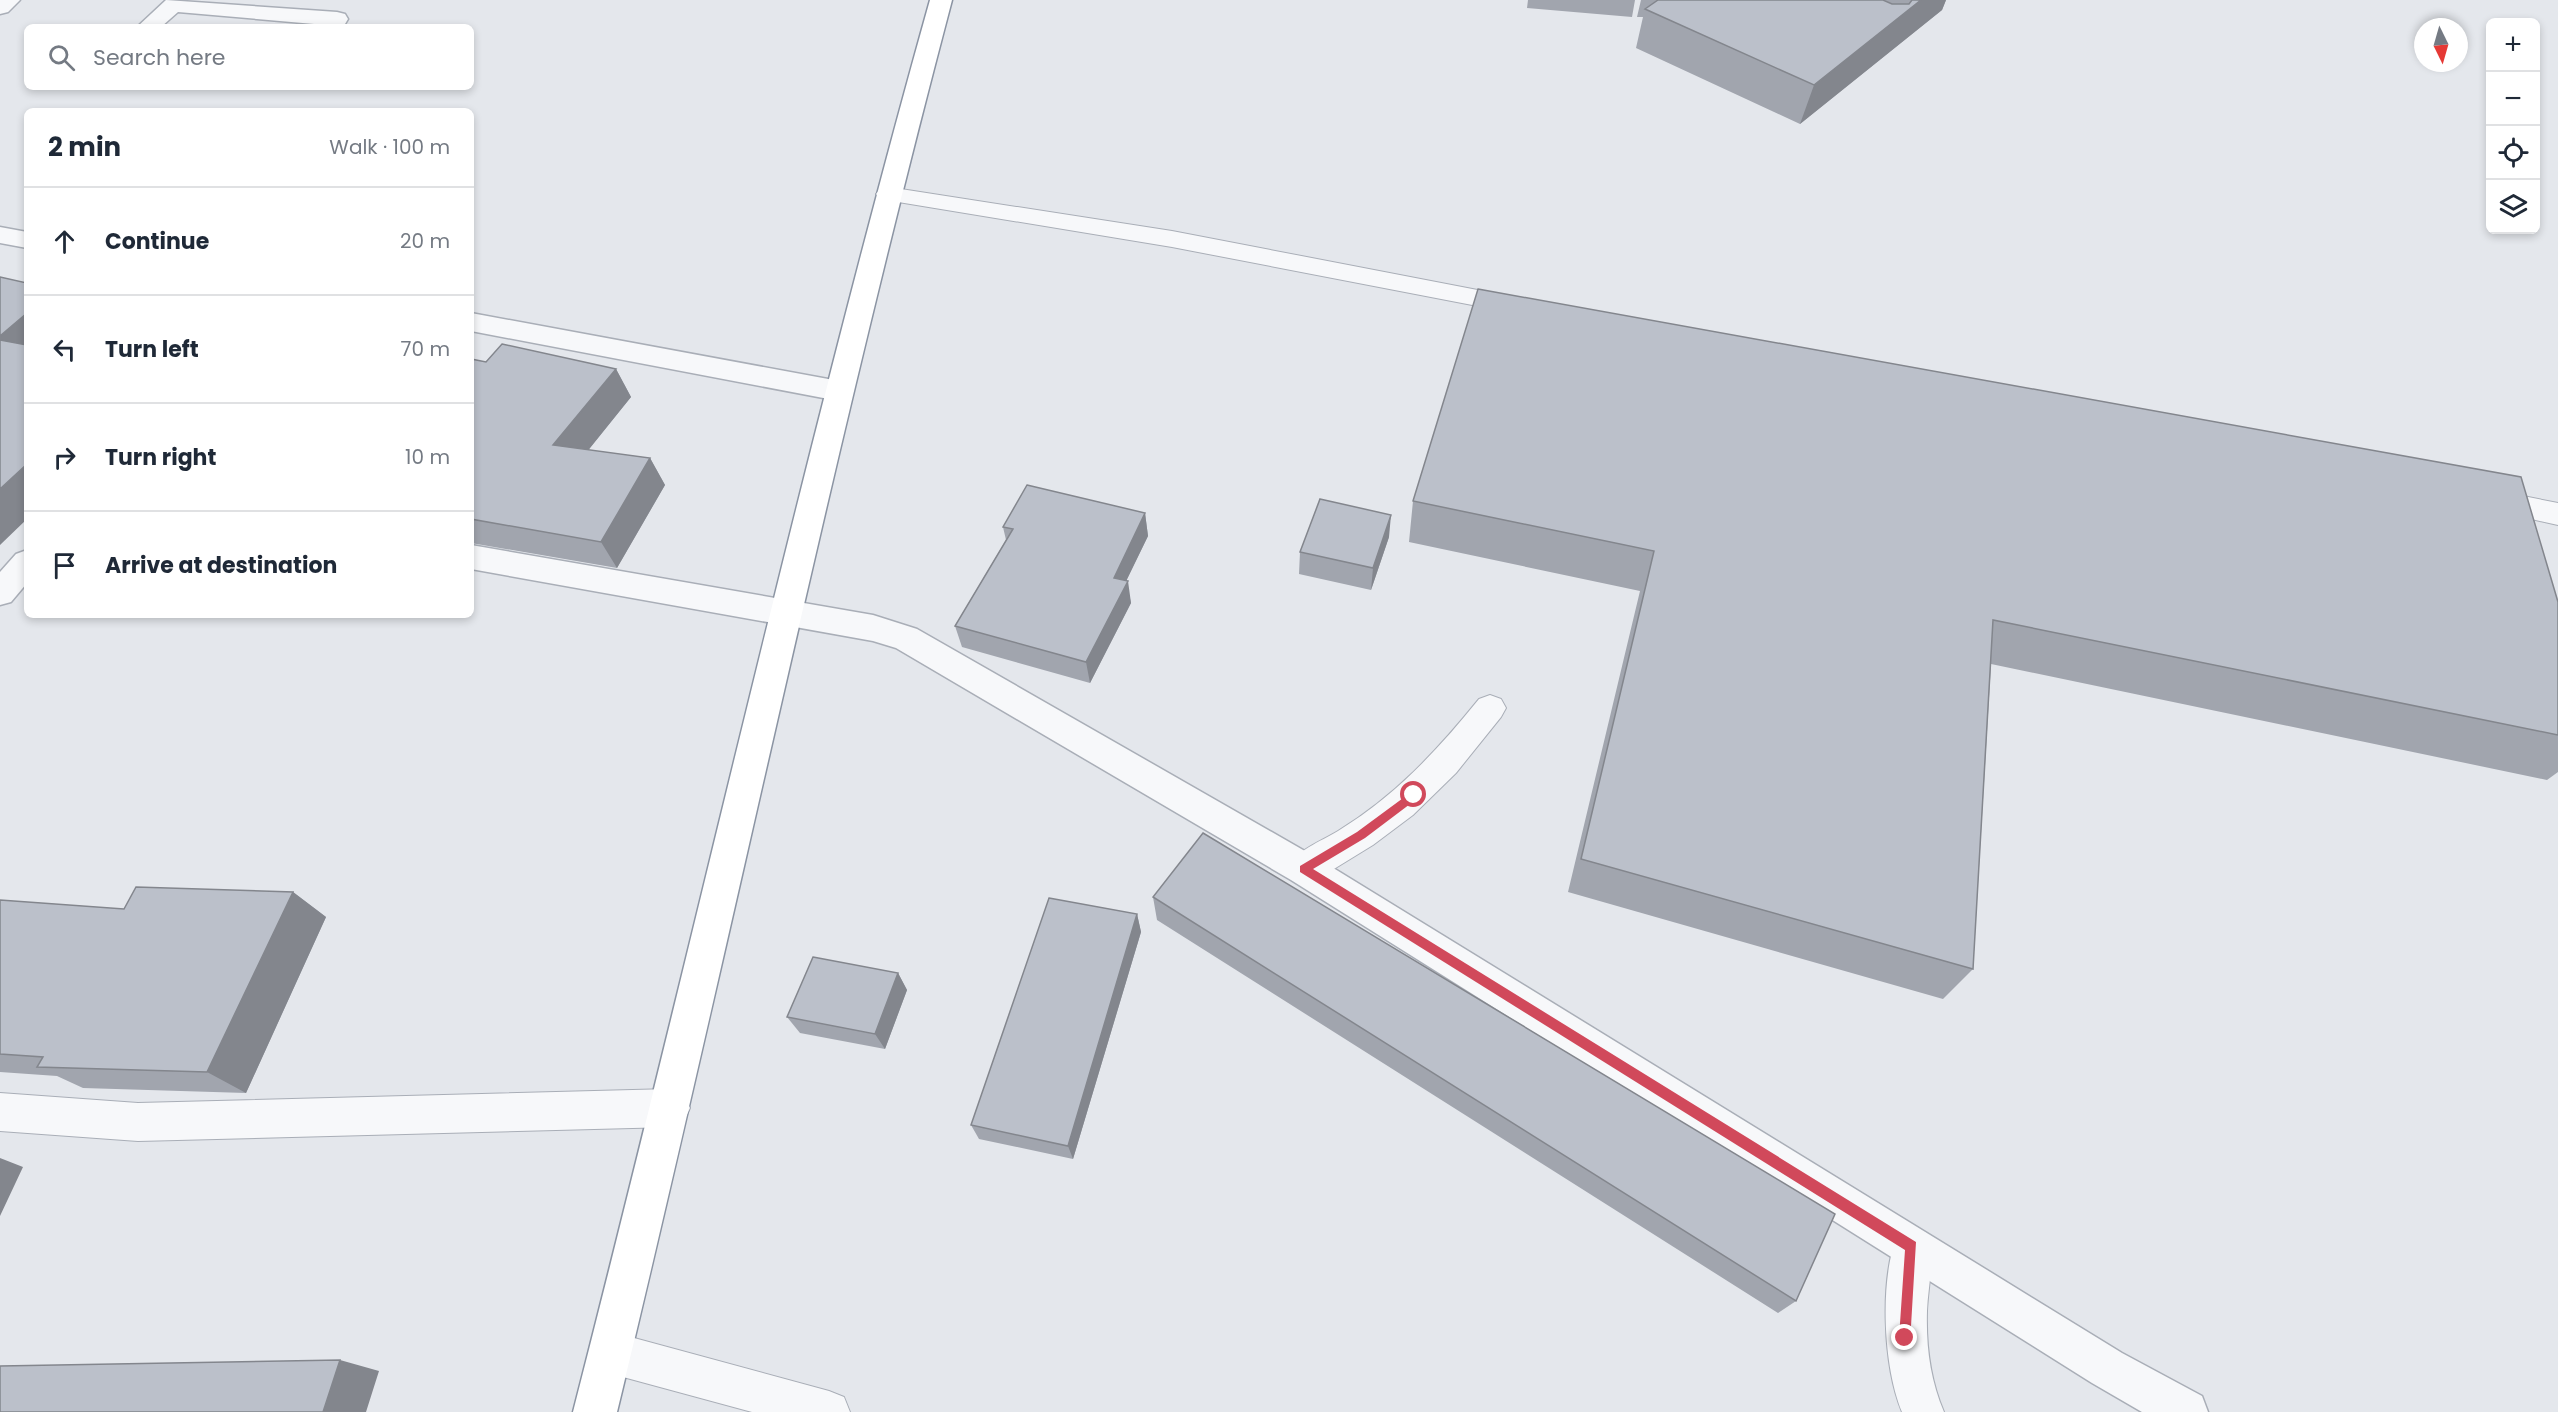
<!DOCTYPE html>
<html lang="en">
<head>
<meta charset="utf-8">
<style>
  :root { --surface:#fff; --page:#f2f2f3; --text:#1f2937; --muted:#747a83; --line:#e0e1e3 }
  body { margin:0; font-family:Poppins,sans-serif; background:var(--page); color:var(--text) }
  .controls { position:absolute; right:18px; top:18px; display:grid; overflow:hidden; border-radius:9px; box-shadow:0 3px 9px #0003 }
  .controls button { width:54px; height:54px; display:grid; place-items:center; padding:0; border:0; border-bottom:2px solid var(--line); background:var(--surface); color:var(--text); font:30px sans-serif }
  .compass { position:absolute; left:2414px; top:18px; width:54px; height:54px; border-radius:50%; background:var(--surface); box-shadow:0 3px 9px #0003; rotate:175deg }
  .stop { position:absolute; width:18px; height:18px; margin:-14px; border:4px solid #d1495b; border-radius:50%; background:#fff }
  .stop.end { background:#d1495b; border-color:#fff; box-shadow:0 2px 6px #0008 }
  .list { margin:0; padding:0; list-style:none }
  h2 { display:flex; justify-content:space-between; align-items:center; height:78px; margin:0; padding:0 24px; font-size:26px }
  h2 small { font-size:20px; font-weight:400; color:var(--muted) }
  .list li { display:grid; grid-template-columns:39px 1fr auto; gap:18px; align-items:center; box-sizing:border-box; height:108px; padding:0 24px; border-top:2px solid var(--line) }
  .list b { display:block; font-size:22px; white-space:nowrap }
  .list em { font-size:20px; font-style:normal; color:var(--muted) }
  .icon { flex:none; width:33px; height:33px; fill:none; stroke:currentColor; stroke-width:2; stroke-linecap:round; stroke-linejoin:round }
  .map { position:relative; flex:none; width:2558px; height:1412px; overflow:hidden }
  .search { position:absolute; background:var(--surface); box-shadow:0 3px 9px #0003; left:24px; top:24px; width:450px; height:66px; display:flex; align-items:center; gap:15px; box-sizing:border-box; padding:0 21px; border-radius:9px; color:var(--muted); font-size:22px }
  .panel { position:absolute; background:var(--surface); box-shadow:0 3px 9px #0003; left:24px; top:108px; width:450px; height:510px; border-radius:9px }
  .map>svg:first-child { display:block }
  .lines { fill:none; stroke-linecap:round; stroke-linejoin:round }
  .lane-casing { stroke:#a9aeb7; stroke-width:2 }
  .street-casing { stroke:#a9aeb7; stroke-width:3 }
  .highway-casing { stroke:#8b94a3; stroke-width:3 }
  .lane { fill:#f7f8fa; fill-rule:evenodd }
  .street { fill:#f7f8fa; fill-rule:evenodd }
  .highway { fill:#fff; fill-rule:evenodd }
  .wall { fill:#a1a5ae }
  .shaded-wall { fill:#83868d }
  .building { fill:#bbc0ca; stroke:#83868d; stroke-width:1.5 }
  .route { fill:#d1495b }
</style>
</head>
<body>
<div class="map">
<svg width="2558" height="1412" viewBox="0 0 2558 1412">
  <rect width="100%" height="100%" fill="#e4e7ec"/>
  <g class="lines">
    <defs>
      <path id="lane" d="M888,187L1172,231L1519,298L1528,300L1532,306L1528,312L1519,314L1172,247L880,199L876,194L880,189Z
        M2488,489L2558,503V525L2478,507L2474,500L2478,493Z
        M1490,695L1501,699L1506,708L1501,717L1456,773L1413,815L1373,845L1316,880L1304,884L1292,880L1287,869C1296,850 1320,842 1338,831C1395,796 1437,751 1479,699Z
        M671,1089L684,1095L690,1108L684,1121L671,1127L138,1141L0,1131V1093L138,1103Z
        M1912,1227L1926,1233C1936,1257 1928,1285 1927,1311C1926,1347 1930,1379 1944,1412H1902C1883,1366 1879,1279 1898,1233Z
        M612,1332L829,1391L844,1397L850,1412H752L612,1374L597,1368L591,1353L597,1338Z"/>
      <path id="street" d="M0,0H20L8,12L0,14Z
        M166,0L337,12L345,14L348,19L345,24L337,26L178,12L161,27H137Z
        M0,227L27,232V248L0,243Z
        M471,313L839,381L849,384L853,391L849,398L839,401L471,331Z
        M471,545L873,615L917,629L1317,858L2122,1353L2202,1396L2208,1412H2142L2092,1383L1291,880L896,648L873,641L471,569Z
        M27,550V583L11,602L0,605V572L16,554Z"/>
      <path id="highway" d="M930,0H952C828,468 731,942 617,1412H573C694,942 799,467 930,0Z"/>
    </defs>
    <!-- lane casing -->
    <use href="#lane" class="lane-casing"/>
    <!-- street casing -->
    <use href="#street" class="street-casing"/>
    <!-- highway casing -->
    <use href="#highway" class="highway-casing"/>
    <!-- lane -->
    <use href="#lane" class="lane"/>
    <!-- street -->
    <use href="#street" class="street"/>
    <!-- highway -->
    <use href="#highway" class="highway"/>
  </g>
  <!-- wall -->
  <path class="wall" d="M1528,0H1635L1632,17L1527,8Z
    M1641,0H1946L1942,10L1800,124L1636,48L1643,17H1637Z
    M471,359L486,362L616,369L631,397L588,450L650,458L665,485L617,568L471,543V544Z
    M1413,501L2558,602V772L2547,780L1991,664L1973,969L1943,999L1568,892L1640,591L1409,542Z
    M1145,513L1148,536L1126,581L1131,603L1090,683L962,647L955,626L1006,540L1003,527Z
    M1389,537L1371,590L1299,574L1300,552Z
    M293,892L326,917L246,1093L83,1088L57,1076L0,1072V900L124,909Z
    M1153,897L1796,1301L1778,1313L1157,920Z
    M1137,914L1141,932L1073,1159L979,1139L971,1125Z
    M898,973L907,990L885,1049L800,1033L787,1017Z"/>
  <!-- shaded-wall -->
  <path class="shaded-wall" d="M1921,0H1946L1942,10L1800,124L1814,85Z
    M27,313V365L0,343V336Z
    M616,369L631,397L570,473L553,445Z
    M650,458L665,485L617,568L601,542Z
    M27,464V519L0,545V489Z
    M1145,513L1148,536L1117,600L1114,578Z
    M1391,515L1389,537L1371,590L1373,568Z
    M1128,581L1131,603L1090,683L1086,662Z
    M293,892L326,917L246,1093L207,1072Z
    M1137,914L1141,932L1073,1159L1068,1146Z
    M898,973L907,990L885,1049L875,1034Z
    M0,1158L23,1167L0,1216Z
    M340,1360L379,1371L366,1412H323Z"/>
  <!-- building -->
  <path class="building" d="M1658,0H1883L1892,4H1909L1912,0H1921L1814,85L1645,9Z
    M0,277L27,283V313L0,336Z
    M1478,289L2521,477L2558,602V735L1993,620L1973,969L1581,859L1654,551L1413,501Z
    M0,340L27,345V464L0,489Z
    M502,344L616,369L553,445L650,458L601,542L471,519V359L486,362Z
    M1027,485L1145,513L1114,578L1128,581L1086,662L955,626L1013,529L1003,527Z
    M1320,499L1391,515L1373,568L1300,552Z
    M1203,833L1835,1214L1796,1301L1153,897Z
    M136,887L293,892L207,1072L37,1067L43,1057L0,1054V900L124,909Z
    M1049,898L1137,914L1068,1146L971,1125Z
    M813,957L898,973L875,1034L787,1017Z
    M340,1360L323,1412H0V1366Z"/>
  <!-- route -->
  <path class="route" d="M1414,790L1419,795L1418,798L1365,838L1313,869L1916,1242L1910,1343H1901L1899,1338L1905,1250L1300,872V866L1357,832Z"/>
</svg>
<div class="controls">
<button>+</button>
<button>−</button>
<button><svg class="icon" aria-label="locate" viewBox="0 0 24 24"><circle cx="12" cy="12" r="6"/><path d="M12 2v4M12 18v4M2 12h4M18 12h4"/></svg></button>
<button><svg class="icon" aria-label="layers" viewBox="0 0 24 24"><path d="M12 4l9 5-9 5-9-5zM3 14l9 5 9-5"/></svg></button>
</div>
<svg class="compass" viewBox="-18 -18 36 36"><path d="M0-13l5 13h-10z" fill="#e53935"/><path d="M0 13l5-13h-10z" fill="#747a83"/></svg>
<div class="stop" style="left:1414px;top:795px"></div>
<div class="stop end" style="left:1905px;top:1338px"></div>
<div class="search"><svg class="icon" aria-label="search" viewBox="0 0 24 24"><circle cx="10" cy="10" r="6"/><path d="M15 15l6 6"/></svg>Search here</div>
<section class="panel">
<h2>2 min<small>Walk · 100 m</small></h2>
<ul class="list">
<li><svg class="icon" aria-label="ahead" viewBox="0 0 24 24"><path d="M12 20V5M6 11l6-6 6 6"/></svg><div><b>Continue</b></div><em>20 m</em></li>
<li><svg class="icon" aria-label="left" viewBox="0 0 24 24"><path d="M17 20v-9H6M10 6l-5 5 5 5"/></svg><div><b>Turn left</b></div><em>70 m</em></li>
<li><svg class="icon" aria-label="right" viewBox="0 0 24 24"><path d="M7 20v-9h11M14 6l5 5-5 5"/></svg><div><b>Turn right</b></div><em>10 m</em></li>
<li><svg class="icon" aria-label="arrive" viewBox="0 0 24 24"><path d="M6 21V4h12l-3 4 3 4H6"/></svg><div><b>Arrive at destination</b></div></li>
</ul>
</section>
</div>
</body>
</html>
